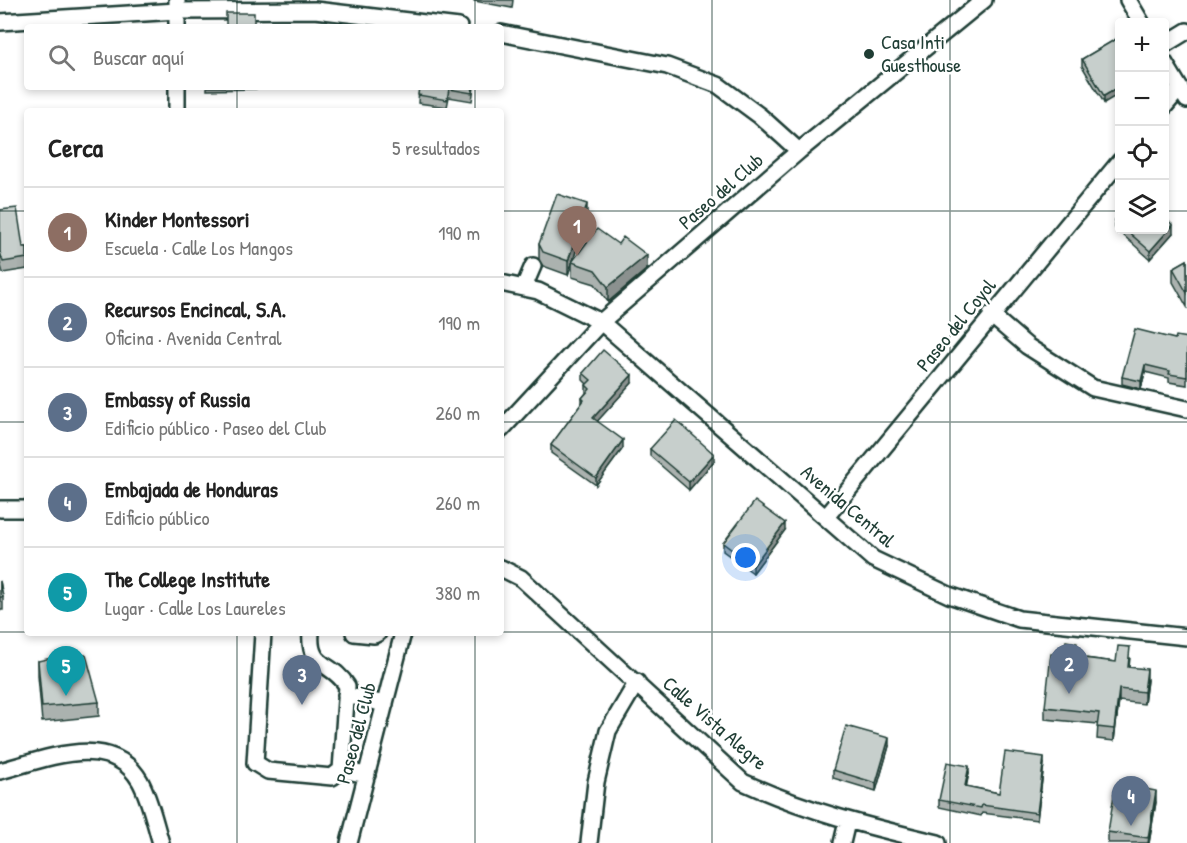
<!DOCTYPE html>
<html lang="es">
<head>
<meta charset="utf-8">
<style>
  :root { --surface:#fff; --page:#f6f6f6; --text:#222; --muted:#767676; --line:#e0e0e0; --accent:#1f3d34 }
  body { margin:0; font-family:"Patrick Hand",sans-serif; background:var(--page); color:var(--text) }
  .controls { position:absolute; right:18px; top:18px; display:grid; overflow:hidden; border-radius:6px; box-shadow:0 3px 9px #0003 }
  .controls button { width:54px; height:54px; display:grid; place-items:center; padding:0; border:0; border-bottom:2px solid var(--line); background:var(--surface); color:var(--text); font:30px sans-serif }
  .you { position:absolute; left:746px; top:558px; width:21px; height:21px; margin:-15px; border:4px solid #fff; border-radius:50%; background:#1a73e8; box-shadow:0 0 0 9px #1a73e833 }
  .badge { display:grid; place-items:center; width:39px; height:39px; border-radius:50%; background:var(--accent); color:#fff; font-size:20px; font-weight:700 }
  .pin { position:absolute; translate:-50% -50px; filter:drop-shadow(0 2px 3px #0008) }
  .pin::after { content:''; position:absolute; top:32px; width:21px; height:18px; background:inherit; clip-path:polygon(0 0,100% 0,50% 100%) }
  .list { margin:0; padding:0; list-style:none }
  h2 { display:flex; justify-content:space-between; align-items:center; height:78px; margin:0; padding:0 24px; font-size:26px }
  h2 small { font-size:20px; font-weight:400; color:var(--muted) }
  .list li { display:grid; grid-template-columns:39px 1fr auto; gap:18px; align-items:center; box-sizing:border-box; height:90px; padding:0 24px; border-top:2px solid var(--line) }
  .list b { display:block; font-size:22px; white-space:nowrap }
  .list p { margin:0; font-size:20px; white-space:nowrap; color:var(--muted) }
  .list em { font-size:20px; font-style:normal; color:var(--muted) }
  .icon { flex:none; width:33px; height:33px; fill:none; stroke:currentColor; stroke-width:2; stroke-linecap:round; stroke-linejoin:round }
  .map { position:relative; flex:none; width:1187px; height:843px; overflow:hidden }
  .search { position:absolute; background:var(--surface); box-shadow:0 3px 9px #0003; left:24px; top:24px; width:480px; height:66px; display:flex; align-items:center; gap:15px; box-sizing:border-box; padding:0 21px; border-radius:6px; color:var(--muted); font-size:22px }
  .panel { position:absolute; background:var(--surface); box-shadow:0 3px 9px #0003; left:24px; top:108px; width:480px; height:528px; border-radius:6px }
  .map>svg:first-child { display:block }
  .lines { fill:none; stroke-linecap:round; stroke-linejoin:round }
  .minor-casing { stroke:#1f3d34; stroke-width:20 }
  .minor { stroke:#fff; stroke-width:15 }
  .wall { fill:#abb2af; stroke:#1f3d34; stroke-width:1.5 }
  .shaded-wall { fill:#8b918f; stroke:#1f3d34; stroke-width:1.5 }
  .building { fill:#c7cfcc; stroke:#1f3d34; stroke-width:1.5 }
  .grid { fill:none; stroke:#1f3d34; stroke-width:1.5; stroke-opacity:0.55 }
  .poi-dot { fill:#1f3d34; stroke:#fff; stroke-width:2 }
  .labels { text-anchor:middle; stroke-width:5; stroke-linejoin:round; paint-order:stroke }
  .poi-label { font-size:20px; fill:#1f3d34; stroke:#fff; text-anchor:start }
  .street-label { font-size:20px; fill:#1f3d34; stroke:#fff }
</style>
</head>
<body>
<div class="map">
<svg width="1187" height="843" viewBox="0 0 1187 843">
  <rect width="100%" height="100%" fill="#fff"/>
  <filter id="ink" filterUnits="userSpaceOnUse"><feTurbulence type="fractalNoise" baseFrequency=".0167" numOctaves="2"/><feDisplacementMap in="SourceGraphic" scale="12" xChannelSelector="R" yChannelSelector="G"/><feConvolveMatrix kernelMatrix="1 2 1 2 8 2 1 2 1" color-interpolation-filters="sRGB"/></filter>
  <g filter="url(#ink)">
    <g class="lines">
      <defs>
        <path id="minor" d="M177,0V27
          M1128,0L1141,22
          M0,22L177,11L315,10L459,27
          M501,33L667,66L718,85L760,116L799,151
          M1164,45L1187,31
          M1164,62L1187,100
          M1164,107L1180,88
          M177,111V87
          M501,283L538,291L601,322L873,559L949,595L1019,619L1187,637
          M524,287L533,266
          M991,315L1027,346L1093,388L1187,409
          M501,430L601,322L799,151L984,0
          M0,509H27
          M826,517L1120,161
          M501,568L521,578L743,782C806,811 870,827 938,843
          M263,633L255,763L268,771L332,777L341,770L367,775
          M311,633C308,669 332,661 347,686L341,770
          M354,633L374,635L378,633
          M346,695L385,704
          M0,771C43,760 111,730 140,781C150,799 155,824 161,843
          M349,843L403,633
          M589,843L596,782L608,731L637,682
          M842,843L847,822"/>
      </defs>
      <!-- minor casing -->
      <use href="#minor" class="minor-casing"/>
      <!-- minor -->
      <use href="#minor" class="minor"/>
    </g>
    <!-- wall -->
    <path class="wall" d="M474,0H513L512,8L474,1Z
      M1116,39L1104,103L1082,66V59Z
      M207,87H256V89L207,90Z
      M419,87H474L472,101L449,97L447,107L418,103Z
      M0,210L23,247H27V269L3,273L0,263Z
      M1119,216V230H1164L1173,233L1150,259L1115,228V220Z
      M587,219L572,262L647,269L608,302L595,284L572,277V262L568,275L543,266L539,259V244Z
      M1187,260V307L1173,282V268Z
      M1187,338V385L1169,382V378L1145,372L1141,389L1122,384V377L1175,339Z
      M583,373L632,383L597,421L623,448L596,485L551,453V445L582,403V398L586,393V385L587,384L583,380Z
      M650,449L714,461L689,490L650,456Z
      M785,530L753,573L723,551V543Z
      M0,581L3,597V610H0Z
      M1077,657L1116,662L1130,658L1129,667L1147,680L1144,704L1119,701L1114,741L1097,739L1098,724L1045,719V707Z
      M38,661L99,702V716L42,722L38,676Z
      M889,746L876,791L833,778V770Z
      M1044,764L1037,820L982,813L981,816L939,807V800L969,773L966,786L999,793Z
      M1133,798L1156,802L1149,843H1108V832Z"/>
    <!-- shaded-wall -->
    <path class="shaded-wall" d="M1119,87V94L1104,103V96Z
      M587,204V219L568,275V261Z
      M1173,225V233L1150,259V251Z
      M647,255V269L608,302V287Z
      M1145,365V372L1141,389V381Z
      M632,375V383L593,426V418Z
      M623,440V448L596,485V478Z
      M714,454V461L689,490V482Z
      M785,523V530L753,573V566Z
      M1147,669V680L1144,704V692Z
      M1119,689V701L1114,741V729Z
      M889,738V746L876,791V783Z
      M1044,757V764L1037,820V813Z
      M969,766V773L965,793V786Z
      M1156,791V802L1149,843H1148Z"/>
    <!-- building -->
    <path class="building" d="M226,13H254V27H226Z
      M1116,39L1119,44V87L1104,96L1082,59Z
      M419,87H473L472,93L449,89L447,100L418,95Z
      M557,194L587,204L568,261L543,252L539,244Z
      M17,208L23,247H27V258L3,262L0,252V210Z
      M1119,216V224L1115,220Z
      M1164,217L1173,225L1150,251L1126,230H1164Z
      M597,229L618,244L623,237L647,255L608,287L595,270L572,262Z
      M1187,260V293L1173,268Z
      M1135,329L1175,339L1176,336L1187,338V377L1169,374L1170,371L1145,365L1141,381L1122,377Z
      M603,350L632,375L593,418L623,440L596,478L551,445L584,400L582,398L590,389L586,385L591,380L583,373Z
      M676,420L714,454L689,482L650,449Z
      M755,501L785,523L753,566L723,543Z
      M0,581L3,597H0Z
      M1066,641L1077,643L1075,657L1116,662L1118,646L1130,647L1128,667L1147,669L1144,692L1119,689L1114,729L1097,727L1099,713L1045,707L1051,654L1064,655Z
      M64,655H86L99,702L42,707L38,661Z
      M846,726L889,738L876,783L833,770Z
      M1005,752L1044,757L1037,813L982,805L981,808L939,800L947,762L969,766L965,786L999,793Z
      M1135,787L1156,791L1148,838L1108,832L1114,795L1133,798Z"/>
  </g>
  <!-- grid -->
  <path class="grid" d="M237,0V27M475,0V27M712,0V843M950,0V843M237,87V111M475,87V111M0,211H27M501,211H1120M1164,211H1187M0,422H27M501,422H1187M0,632H27M501,632H1187M237,633V843M475,633V843"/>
  <!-- markers -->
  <circle class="poi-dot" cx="869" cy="54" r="6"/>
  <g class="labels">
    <!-- poi labels -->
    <g class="poi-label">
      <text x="881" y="49">Casa Inti<tspan x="881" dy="23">Guesthouse</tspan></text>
    </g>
    <!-- street labels -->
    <g class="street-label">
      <text transform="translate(721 191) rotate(-41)" y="7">Paseo del Club</text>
      <text transform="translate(956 325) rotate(-51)" y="7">Paseo del Coyol</text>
      <text transform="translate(848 506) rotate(40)" y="7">Avenida Central</text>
      <text transform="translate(715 723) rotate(41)" y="7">Calle Vista Alegre</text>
      <text transform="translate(356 733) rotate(-75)" y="7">Paseo del Club</text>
    </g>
  </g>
</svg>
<div class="controls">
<button>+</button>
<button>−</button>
<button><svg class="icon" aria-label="locate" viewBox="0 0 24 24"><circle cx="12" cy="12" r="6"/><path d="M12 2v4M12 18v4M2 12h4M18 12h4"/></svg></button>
<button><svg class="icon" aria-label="layers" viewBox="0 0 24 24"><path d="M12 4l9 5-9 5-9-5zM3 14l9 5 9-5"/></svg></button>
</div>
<div class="you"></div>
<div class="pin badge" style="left:577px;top:256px;background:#8d6e63">1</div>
<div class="pin badge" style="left:1069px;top:694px;background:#5c6f8a">2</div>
<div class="pin badge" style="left:302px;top:705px;background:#5c6f8a">3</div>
<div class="pin badge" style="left:1131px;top:826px;background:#5c6f8a">4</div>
<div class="pin badge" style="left:66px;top:696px;background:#0f9aa8">5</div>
<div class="search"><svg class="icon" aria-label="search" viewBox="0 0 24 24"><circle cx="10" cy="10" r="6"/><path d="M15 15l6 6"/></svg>Buscar aquí</div>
<section class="panel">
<h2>Cerca<small>5 resultados</small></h2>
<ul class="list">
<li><span class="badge" style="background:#8d6e63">1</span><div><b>Kinder Montessori</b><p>Escuela · Calle Los Mangos</p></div><em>190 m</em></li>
<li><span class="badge" style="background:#5c6f8a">2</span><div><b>Recursos Encincal, S.A.</b><p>Oficina · Avenida Central</p></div><em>190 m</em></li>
<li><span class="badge" style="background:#5c6f8a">3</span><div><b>Embassy of Russia</b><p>Edificio público · Paseo del Club</p></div><em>260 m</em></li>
<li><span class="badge" style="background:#5c6f8a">4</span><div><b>Embajada de Honduras</b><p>Edificio público</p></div><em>260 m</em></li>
<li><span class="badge" style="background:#0f9aa8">5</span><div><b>The College Institute</b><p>Lugar · Calle Los Laureles</p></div><em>380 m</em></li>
</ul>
</section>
</div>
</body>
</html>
